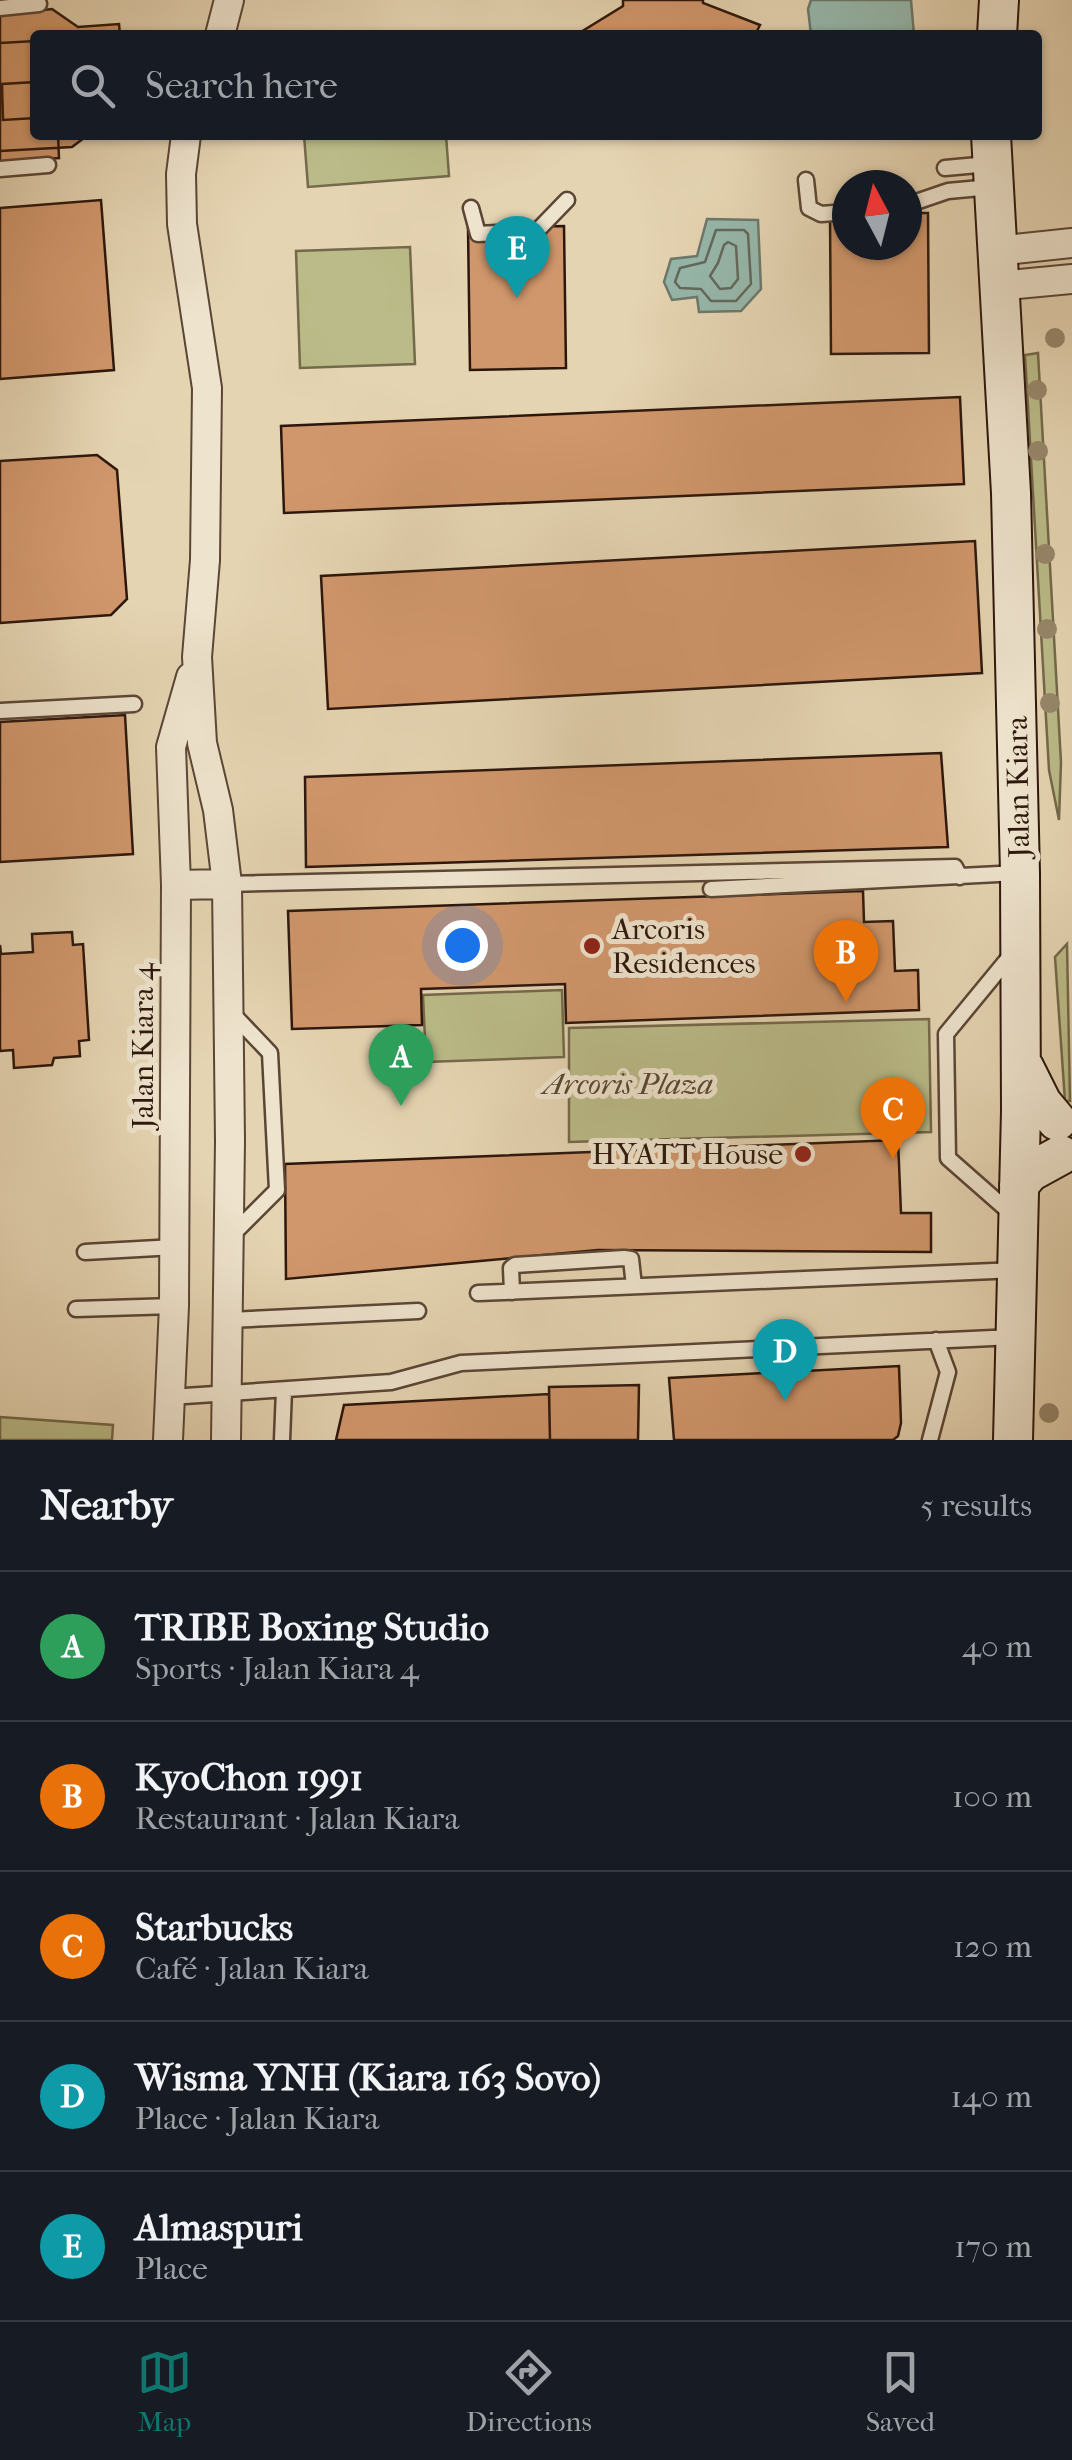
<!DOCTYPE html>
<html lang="en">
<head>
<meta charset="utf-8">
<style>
  :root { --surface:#171b24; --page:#20242c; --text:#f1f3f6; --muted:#9ea1a6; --line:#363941; --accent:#0f766e }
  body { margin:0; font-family:"IM FELL French Canon",serif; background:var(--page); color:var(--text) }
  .compass { position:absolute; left:832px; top:170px; width:90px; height:90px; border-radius:50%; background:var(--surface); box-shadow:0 2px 8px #0004; rotate:353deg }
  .you { position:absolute; left:462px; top:945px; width:35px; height:35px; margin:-25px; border:8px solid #fff; border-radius:50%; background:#1a73e8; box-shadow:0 0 0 15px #1a73e833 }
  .badge { display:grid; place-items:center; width:65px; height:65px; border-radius:50%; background:var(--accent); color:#fff; font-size:32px; font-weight:700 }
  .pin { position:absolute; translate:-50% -82px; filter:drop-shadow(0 2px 5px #0008) }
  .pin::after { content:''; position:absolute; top:52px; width:35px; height:30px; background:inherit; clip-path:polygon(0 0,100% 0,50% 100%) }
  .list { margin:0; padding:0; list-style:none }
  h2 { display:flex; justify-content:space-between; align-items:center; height:130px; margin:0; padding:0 40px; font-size:42px }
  h2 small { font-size:32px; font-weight:400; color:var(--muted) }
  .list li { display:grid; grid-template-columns:65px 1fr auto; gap:30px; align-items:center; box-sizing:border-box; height:150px; padding:0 40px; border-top:2px solid var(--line) }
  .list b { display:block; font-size:38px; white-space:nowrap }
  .list p { margin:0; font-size:32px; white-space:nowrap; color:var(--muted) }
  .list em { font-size:32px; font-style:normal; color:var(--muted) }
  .icon { flex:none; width:55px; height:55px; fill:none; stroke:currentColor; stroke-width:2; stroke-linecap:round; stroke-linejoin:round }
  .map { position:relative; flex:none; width:1072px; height:1440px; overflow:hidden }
  .search { position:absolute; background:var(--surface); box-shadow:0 2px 8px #0004; left:30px; right:30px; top:30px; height:110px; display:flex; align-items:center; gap:25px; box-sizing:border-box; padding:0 35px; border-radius:10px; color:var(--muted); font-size:38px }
  .sheet { height:880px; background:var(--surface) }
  nav { display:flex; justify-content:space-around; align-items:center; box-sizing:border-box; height:140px; border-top:2px solid var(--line); background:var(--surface); font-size:28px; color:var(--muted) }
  nav a { display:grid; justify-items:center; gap:5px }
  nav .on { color:var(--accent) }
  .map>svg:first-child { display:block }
  .green { fill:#babb88; stroke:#74694a; stroke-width:2.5 }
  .water { fill:#96b8ac; stroke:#6c786c; stroke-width:2.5 }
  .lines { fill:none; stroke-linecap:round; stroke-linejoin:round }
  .shore { stroke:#62685c; stroke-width:2.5 }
  .building { fill:#d1976c; stroke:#2d170c; stroke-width:2.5 }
  .lane-casing { stroke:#5b4636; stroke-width:19 }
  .street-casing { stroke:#5b4636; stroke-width:32 }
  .secondary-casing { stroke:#2d170c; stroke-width:42 }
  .lane { stroke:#eee3cd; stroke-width:14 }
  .street { stroke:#eee3cd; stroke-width:28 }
  .secondary { stroke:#eee3cd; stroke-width:38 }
  .tree { fill:#97876b }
  .poi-dot { fill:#8f2418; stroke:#eee3cd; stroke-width:4 }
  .labels { text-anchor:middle; stroke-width:10; stroke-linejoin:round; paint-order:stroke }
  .street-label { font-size:30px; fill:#2d170c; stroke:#eee3cd }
  .poi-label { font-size:30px; fill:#2d170c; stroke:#eee3cd; text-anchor:start }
  .park-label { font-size:30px; font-style:italic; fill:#574831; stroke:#eee3cd }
</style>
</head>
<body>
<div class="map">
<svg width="1072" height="1440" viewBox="0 0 1072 1440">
  <rect width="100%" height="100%" fill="#e5d4b2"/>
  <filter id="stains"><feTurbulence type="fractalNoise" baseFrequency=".002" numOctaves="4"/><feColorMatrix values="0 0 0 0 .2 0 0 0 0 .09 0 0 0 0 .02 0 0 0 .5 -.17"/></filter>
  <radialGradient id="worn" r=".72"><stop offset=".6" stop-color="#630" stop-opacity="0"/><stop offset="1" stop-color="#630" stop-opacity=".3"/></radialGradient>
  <!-- green -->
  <path class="green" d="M304,135H446L449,176L308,187Z
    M410,247L415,364L300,368L296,251Z
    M1038,353L1061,762L1059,820L1049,770L1025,355Z
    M1067,944L1070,1101H1065L1055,957Z
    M562,990L564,1057L426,1062L423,995Z
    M929,1019L931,1132L569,1142V1028Z
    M0,1417L113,1425L112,1440H0Z"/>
  <!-- water -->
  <path class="water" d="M811,0H911L914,35H811L808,9Z
    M707,219L758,220L761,289L741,311L699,312L697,297L672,300L664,282L671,259L697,256Z"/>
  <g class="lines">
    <!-- shore -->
    <path class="shore" d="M716,230H744L748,234L751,284L736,301H711L701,289L680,288L675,282L680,268L705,262Z
      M728,242L736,246L738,279L731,288L720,289L710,276L718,263L724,245Z"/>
  </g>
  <!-- building -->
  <path class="building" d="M623,0H703V3L760,25L755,35H576L623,6Z
    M52,9L78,27L119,24L120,35H35V135H88L72,147L0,151V15Z
    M35,41V82L2,84L3,120L35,118V135H58L59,158L0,162V43Z
    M101,200L114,370L0,379V208Z
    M907,213H928L929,353L831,354L830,214H847V245H907Z
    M564,226L566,368L470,370L468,228Z
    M960,397L964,484L284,513L281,426Z
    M97,455L117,470L127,599L111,615L0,623V461Z
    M975,541L982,673L328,709L321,576Z
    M125,715L133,854L0,862V722Z
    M941,753L948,847L306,867L305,777Z
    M863,891L864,922L893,921L895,971L918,970L919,1010L566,1023L565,984L421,989L422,1025L292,1029L288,911Z
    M72,932L73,945L83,944L89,1040L79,1041L80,1056L54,1058L52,1065L14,1068L13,1050L0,1051V945L1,954L33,952L32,934Z
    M898,1140L901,1213H931V1252L598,1250L286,1279L285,1164Z
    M899,1366L901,1423L898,1436L893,1440H674L669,1378Z
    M639,1385L638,1440H550L549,1387Z
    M549,1394L550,1440H336L344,1405Z"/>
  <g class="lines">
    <defs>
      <path id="lane" d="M0,8L39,4
        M945,168L989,164
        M0,169L48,165
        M806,180L809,208L821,214L847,212
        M907,205L948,191L991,187
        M471,208L478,234L537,231L567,200
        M0,711L134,704
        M227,884L955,867L960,877
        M711,889L1020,873
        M1011,955L946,1034L948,1158L1014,1216
        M229,1010L270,1053L277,1190L230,1237
        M85,1252L175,1247
        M512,1292L511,1268L515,1265L624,1258L631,1259L634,1286
        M478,1293L1017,1270
        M76,1309L174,1306
        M229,1320L418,1311
        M170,1397L391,1382L461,1363L1014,1337
        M282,1440L284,1390
        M930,1440L948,1372L936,1340"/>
      <path id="street" d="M220,35L229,0
        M186,135L181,174L182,224L207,388L205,560L197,657L202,743L218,810L227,884L230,1141L226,1440
        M996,251L1072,243
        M998,286L1072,279
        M176,885L227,884
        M168,1440L174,1306L176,885L171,747L191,677"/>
      <path id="secondary" d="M997,35L999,0
        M991,135L1011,493L1020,873L1021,1111L1013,1440
        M1024,1067L1042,1103L1057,1121
        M1019,1185L1030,1172L1061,1155"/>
    </defs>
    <!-- lane casing -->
    <use href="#lane" class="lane-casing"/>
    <!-- street casing -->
    <use href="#street" class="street-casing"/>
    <!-- secondary casing -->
    <use href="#secondary" class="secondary-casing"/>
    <!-- lane -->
    <use href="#lane" class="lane"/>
    <!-- street -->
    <use href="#street" class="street"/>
    <!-- secondary -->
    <use href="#secondary" class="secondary"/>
  </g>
  <!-- trees -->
  <g class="tree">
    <circle cx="1055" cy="338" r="10"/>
    <circle cx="1037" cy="390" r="10"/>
    <circle cx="1038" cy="451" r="10"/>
    <circle cx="1045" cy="554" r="10"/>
    <circle cx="1047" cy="629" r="10"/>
    <circle cx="1050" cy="703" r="10"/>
    <circle cx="1049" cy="1413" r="10"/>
  </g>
  <!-- markers -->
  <g class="poi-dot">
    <circle cx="592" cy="946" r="10"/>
    <circle cx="803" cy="1154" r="10"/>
  </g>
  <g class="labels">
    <!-- street labels -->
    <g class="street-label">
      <text transform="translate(1018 787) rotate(-91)" y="10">Jalan Kiara</text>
      <text transform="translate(143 1046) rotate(-90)" y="10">Jalan Kiara 4</text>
    </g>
    <!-- poi labels -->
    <g class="poi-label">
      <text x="612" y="939">Arcoris<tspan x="612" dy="34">Residences</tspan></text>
      <text x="783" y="1164" text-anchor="end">HYATT House</text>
    </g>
    <!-- park labels -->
    <g class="park-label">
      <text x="628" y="1094">Arcoris Plaza</text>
    </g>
  </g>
  <rect width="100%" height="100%" filter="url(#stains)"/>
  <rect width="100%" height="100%" fill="url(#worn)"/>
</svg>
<svg class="compass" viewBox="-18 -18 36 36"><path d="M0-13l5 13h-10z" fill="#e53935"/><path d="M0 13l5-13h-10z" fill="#9ea1a6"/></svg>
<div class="you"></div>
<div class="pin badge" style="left:401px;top:1106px;background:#2e9e5b">A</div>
<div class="pin badge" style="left:846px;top:1002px;background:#e8710a">B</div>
<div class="pin badge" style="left:893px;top:1159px;background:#e8710a">C</div>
<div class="pin badge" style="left:785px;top:1401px;background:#0f9aa8">D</div>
<div class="pin badge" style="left:517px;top:298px;background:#0f9aa8">E</div>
<div class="search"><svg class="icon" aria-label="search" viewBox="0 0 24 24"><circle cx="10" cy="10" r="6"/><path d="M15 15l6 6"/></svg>Search here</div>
</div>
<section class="sheet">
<h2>Nearby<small>5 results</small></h2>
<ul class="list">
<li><span class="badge" style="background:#2e9e5b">A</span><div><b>TRIBE Boxing Studio</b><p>Sports · Jalan Kiara 4</p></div><em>40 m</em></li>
<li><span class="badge" style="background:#e8710a">B</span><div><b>KyoChon 1991</b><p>Restaurant · Jalan Kiara</p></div><em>100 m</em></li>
<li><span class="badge" style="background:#e8710a">C</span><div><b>Starbucks</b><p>Café · Jalan Kiara</p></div><em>120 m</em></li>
<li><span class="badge" style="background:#0f9aa8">D</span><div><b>Wisma YNH (Kiara 163 Sovo)</b><p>Place · Jalan Kiara</p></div><em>140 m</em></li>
<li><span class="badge" style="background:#0f9aa8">E</span><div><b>Almaspuri</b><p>Place</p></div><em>170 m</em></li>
</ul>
</section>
<nav>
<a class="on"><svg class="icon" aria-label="map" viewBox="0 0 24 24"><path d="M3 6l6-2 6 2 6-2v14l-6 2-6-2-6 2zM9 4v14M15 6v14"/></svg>Map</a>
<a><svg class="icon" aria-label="directions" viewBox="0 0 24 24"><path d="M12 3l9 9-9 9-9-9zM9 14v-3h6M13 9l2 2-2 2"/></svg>Directions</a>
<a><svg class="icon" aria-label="saved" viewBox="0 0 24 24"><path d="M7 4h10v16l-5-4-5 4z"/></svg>Saved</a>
</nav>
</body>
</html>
